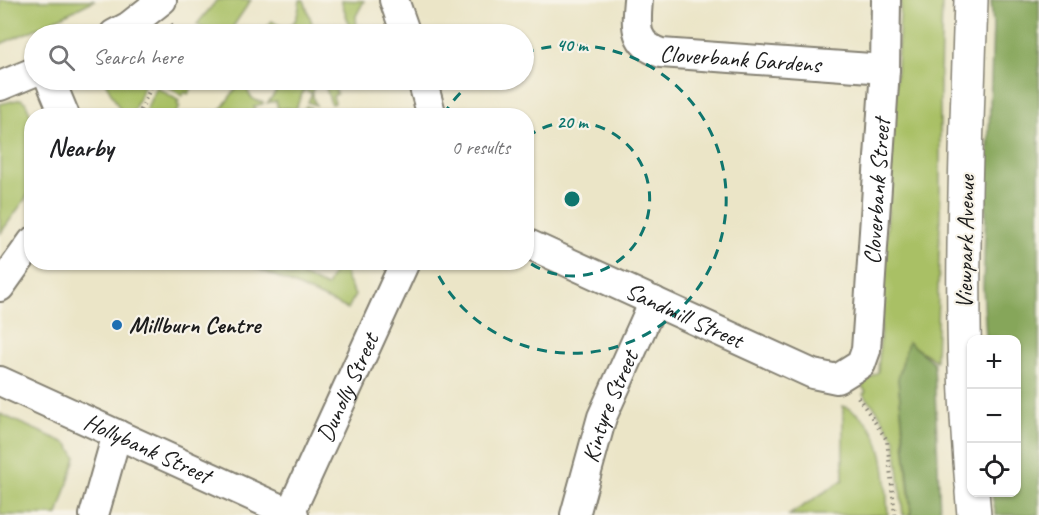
<!DOCTYPE html>
<html lang="en">
<head>
<meta charset="utf-8">
<style>
  :root { --surface:#fff; --page:#f2f2f2; --text:#202124; --muted:#757577; --line:#e0e0e0 }
  body { margin:0; font-family:Caveat,sans-serif; background:var(--page); color:var(--text) }
  .controls { position:absolute; right:18px; bottom:18px; display:grid; overflow:hidden; border-radius:12px; box-shadow:0 2px 4px #0004 }
  .controls button { width:54px; height:54px; display:grid; place-items:center; padding:0; border:0; border-bottom:2px solid var(--line); background:var(--surface); color:var(--text); font:30px sans-serif }
  .list { margin:0; padding:0; list-style:none }
  h2 { display:flex; justify-content:space-between; align-items:center; height:78px; margin:0; padding:0 24px; font-size:26px }
  h2 small { font-size:20px; font-weight:400; color:var(--muted) }
  .icon { flex:none; width:33px; height:33px; fill:none; stroke:currentColor; stroke-width:2; stroke-linecap:round; stroke-linejoin:round }
  .map { position:relative; flex:none; width:1039px; height:515px; overflow:hidden }
  .search { position:absolute; background:var(--surface); box-shadow:0 2px 4px #0004; left:24px; top:24px; width:510px; height:66px; display:flex; align-items:center; gap:15px; box-sizing:border-box; padding:0 21px; border-radius:33px; color:var(--muted); font-size:22px }
  .panel { position:absolute; background:var(--surface); box-shadow:0 2px 4px #0004; left:24px; top:108px; width:510px; height:162px; border-radius:24px }
  .map>svg:first-child { display:block }
  .green { fill:#a9c065; stroke:#626e40; stroke-width:1.5 }
  .forest { fill:#86a65a; stroke:#51613b; stroke-width:1.5 }
  .lines { fill:none; stroke-linecap:round; stroke-linejoin:round }
  .street-casing { stroke:#848072; stroke-width:32 }
  .secondary-casing { stroke:#848072; stroke-width:36 }
  .path { stroke:#848072; stroke-width:4; stroke-dasharray:1.5 4.5; stroke-linecap:butt }
  .street { stroke:#fff; stroke-width:28 }
  .secondary { stroke:#fff; stroke-width:33 }
  .ring { fill:none; stroke:#0f766e; stroke-width:3; stroke-dasharray:10 8 }
  .poi-dot { fill:#1f6fb2; stroke:#f7f3e8; stroke-width:2 }
  .labels { text-anchor:middle; stroke-width:4.5; stroke-linejoin:round; paint-order:stroke }
  .street-label { font-size:24px; fill:#1c1c1c; stroke:#f7f3e8 }
  .poi-label { font-size:24px; font-weight:bold; fill:#1c1c1c; stroke:#f7f3e8; text-anchor:start }
  .centre { fill:#0f766e; stroke:#f7f3e8; stroke-width:3 }
  .ring-label { font-size:18px; text-anchor:middle; font-weight:bold; fill:#0f766e; stroke:#f7f3e8; stroke-width:4.5; stroke-linejoin:round; paint-order:stroke }
</style>
</head>
<body>
<div class="map">
<svg width="1039" height="515" viewBox="0 0 1039 515">
  <rect width="100%" height="100%" fill="#f7f3e8"/>
  <filter id="ink" filterUnits="userSpaceOnUse"><feTurbulence type="fractalNoise" baseFrequency=".0167" numOctaves="2"/><feDisplacementMap in="SourceGraphic" scale="12" xChannelSelector="R" yChannelSelector="G"/><feConvolveMatrix kernelMatrix="1 2 1 2 8 2 1 2 1" color-interpolation-filters="sRGB"/></filter>
  <filter id="wash" filterUnits="userSpaceOnUse"><feTurbulence type="fractalNoise" baseFrequency=".008" numOctaves="4" result="noise"/><feDisplacementMap in="SourceGraphic" scale="24" xChannelSelector="R" yChannelSelector="G"/><feGaussianBlur stdDeviation="1.35" result="paint"/><feColorMatrix in="noise" values="0 0 0 0 0 0 0 0 0 0 0 0 0 0 0 0 0 1.4 0 .05"/><feComposite in="paint" operator="in"/></filter>
  <g filter="url(#wash)">
    <rect width="100%" height="100%" fill="#ebe5c7"/>
    <!-- green -->
    <path class="green" d="M0,0H95L45,25L0,44Z
      M217,0H251L228,34H212L197,24Z
      M300,0H304L315,32L308,34H271L273,31L267,27L272,21C293,37 298,18 300,0Z
      M341,0L364,1L356,16L357,29L354,25L350,27Z
      M901,0H942L940,80V224L936,361L908,343L898,379L911,515H903L895,439L876,409L863,394L866,392L861,385L878,372Z
      M104,80H139L144,86L132,115H123Z
      M160,80H196L188,94L185,92L182,96Z
      M242,80H249C245,92 250,101 263,102V104L254,106L256,115H217Z
      M275,80H332L337,94L333,96L335,103L331,104L325,85L317,83C311,88 312,98 316,105L308,102L312,93L304,90L295,110L289,108L302,114L306,106L311,108L306,115H265V113L288,108L278,109L276,101L267,103C273,95 280,91 275,80Z
      M156,87L179,101L177,104L180,107L174,115H144Z
      M21,99L26,103L31,116V191L0,234V104Z
      M246,263H289L285,269L287,274L291,276L296,273L327,287L337,264L342,266L344,263L347,264L346,278L355,295L348,309Z
      M843,406C888,424 885,475 888,515H789L843,480Z
      M0,414L68,444L76,457L58,515H0Z"/>
    <!-- forest -->
    <path class="forest" d="M991,0H1039V515H996L992,495V493L1016,492V340L986,339L983,287L993,26Z
      M908,342L934,363L940,515H912L898,379Z"/>
  </g>
  <g filter="url(#ink)">
    <g class="lines">
      <defs>
        <g id="street">
          <path d="M394,0L406,34"/>
          <path id="s1" d="M638,0C636,25 633,44 661,53L885,69"/>
          <path d="M114,34L129,26L162,0"/>
          <path d="M50,80L65,116"/>
          <path d="M422,80L432,116"/>
          <path d="M0,86L34,72"/>
          <path id="s2" d="M526,243L813,374L837,379L861,364L866,350L885,69L886,0"/>
          <path d="M0,287L32,242"/>
          <path id="s3" d="M0,381L294,515"/>
          <path id="s4" d="M290,513L405,262"/>
          <path d="M94,515L117,434"/>
          <path id="s5" d="M575,515L602,417L654,301"/>
        </g>
        <path id="secondary" d="M971,0C966,162 957,323 972,485
          M972,492L974,515"/>
      </defs>
      <!-- street casing -->
      <use href="#street" class="street-casing"/>
      <!-- secondary casing -->
      <use href="#secondary" class="secondary-casing"/>
      <!-- path -->
      <path class="path" d="M171,24L180,34
        M144,80L150,87
        M138,116L154,80
        M858,397L887,440L895,515"/>
      <!-- street -->
      <use href="#street" class="street"/>
      <!-- secondary -->
      <use href="#secondary" class="secondary"/>
    </g>
  </g>
  <!-- distance rings -->
  <g class="ring">
    <path d="M527 137A77 77 0 1 1 527 261"/>
    <path d="M443 115A154 154 0 0 1 474 80M524 53A154 154 0 1 1 432 263"/>
  </g>
  <!-- markers -->
  <circle class="poi-dot" cx="117" cy="325" r="6"/>
  <g class="labels">
    <!-- street labels -->
    <g class="street-label">
      <text dy="8" stroke="none"><textPath href="#s1" startOffset="144">Cloverbank Gardens</textPath></text>
      <text dy="8" stroke="none"><textPath href="#s2" startOffset="542">Cloverbank Street</textPath></text>
      <text transform="translate(965 242) rotate(-89)" y="8">Viewpark Avenue</text>
      <text dy="8" stroke="none"><textPath href="#s2" startOffset="174">Sandmill Street</textPath></text>
      <text dy="8" stroke="none"><textPath href="#s4" startOffset="138">Dunolly Street</textPath></text>
      <text dy="8" stroke="none"><textPath href="#s5" startOffset="114">Kintyre Street</textPath></text>
      <text dy="8" stroke="none"><textPath href="#s3" startOffset="162">Hollybank Street</textPath></text>
    </g>
    <!-- poi labels -->
    <g class="poi-label">
      <text x="129" y="333">Millburn Centre</text>
    </g>
  </g>
  <circle cx="572" cy="199" r="9" class="centre"/>
  <g class="ring-label">
    <text x="572" y="51">40 m</text>
    <text x="572" y="128">20 m</text>
  </g>
</svg>
<div class="controls">
<button>+</button>
<button>−</button>
<button><svg class="icon" aria-label="locate" viewBox="0 0 24 24"><circle cx="12" cy="12" r="6"/><path d="M12 2v4M12 18v4M2 12h4M18 12h4"/></svg></button>
</div>
<div class="search"><svg class="icon" aria-label="search" viewBox="0 0 24 24"><circle cx="10" cy="10" r="6"/><path d="M15 15l6 6"/></svg>Search here</div>
<section class="panel">
<h2>Nearby<small>0 results</small></h2>
<ul class="list">
</ul>
</section>
</div>
</body>
</html>
